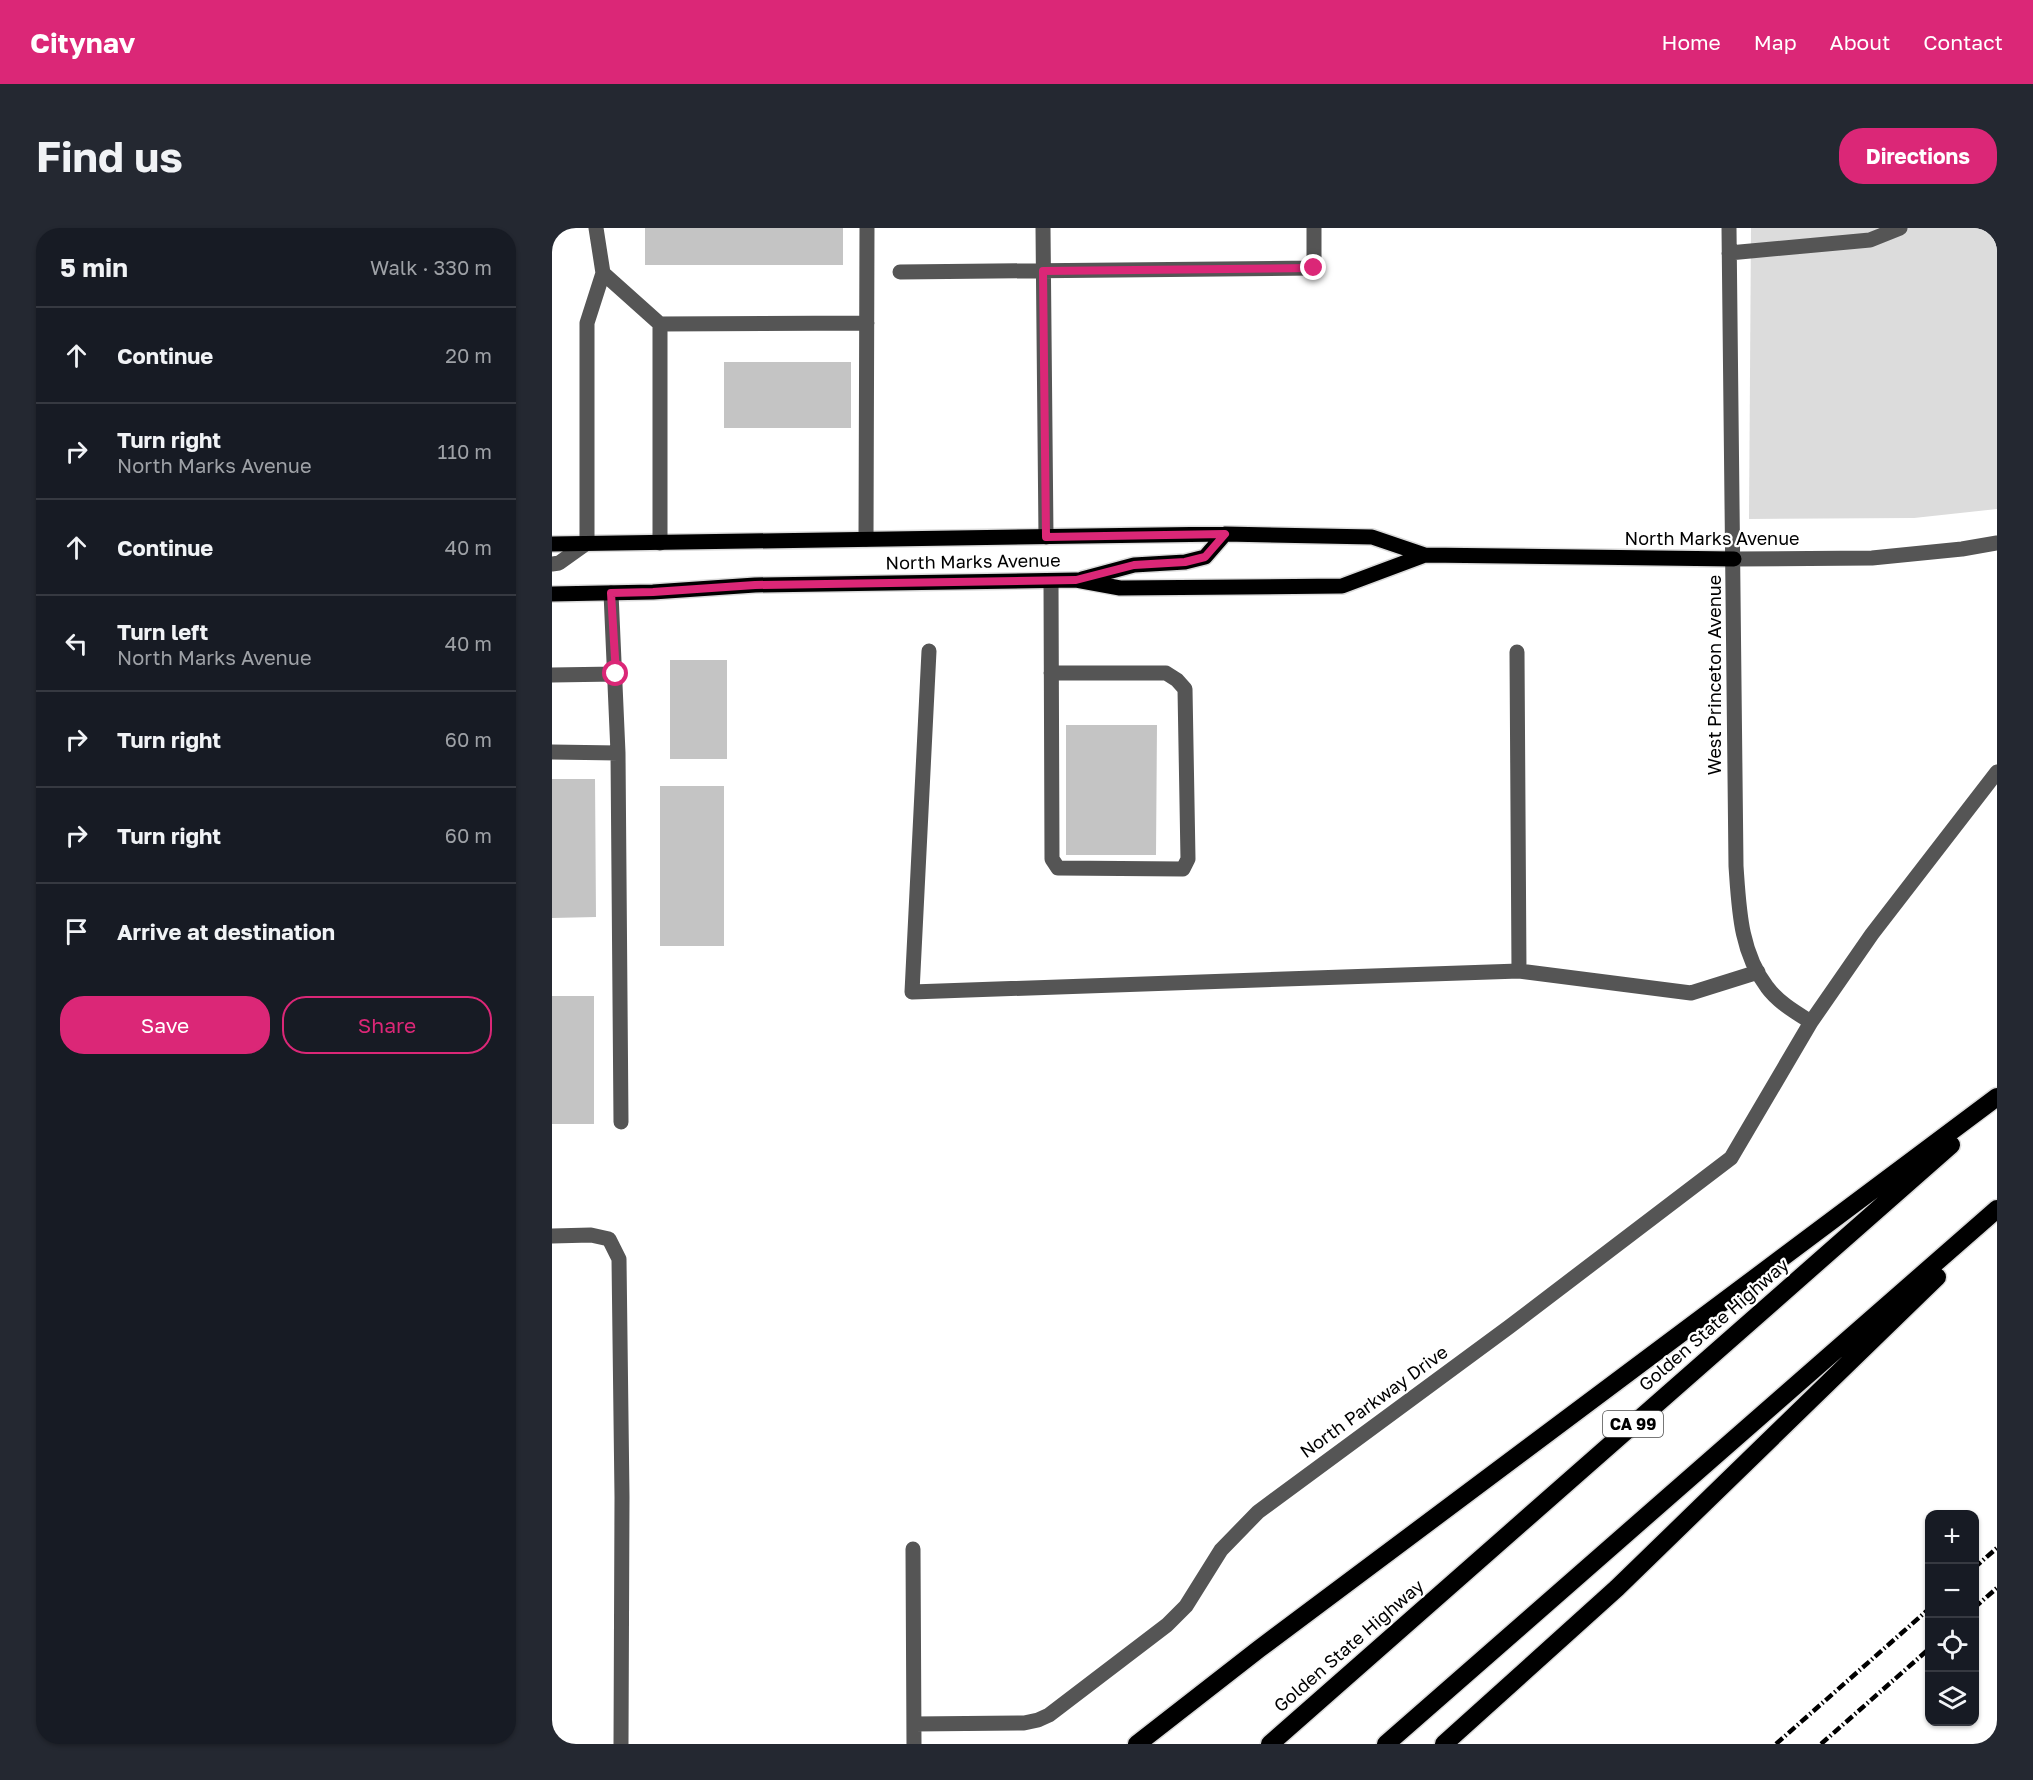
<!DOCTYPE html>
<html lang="en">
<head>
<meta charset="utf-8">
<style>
  :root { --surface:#171b24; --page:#242831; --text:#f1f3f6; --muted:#9ea1a6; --line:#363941; --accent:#db2777 }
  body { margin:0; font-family:"Golos Text",sans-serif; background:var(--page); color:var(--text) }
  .controls { position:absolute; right:18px; bottom:18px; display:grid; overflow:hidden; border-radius:12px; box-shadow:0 2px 4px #0004 }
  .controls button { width:54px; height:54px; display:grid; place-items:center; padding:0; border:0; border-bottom:2px solid var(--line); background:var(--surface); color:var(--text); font:30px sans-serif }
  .stop { position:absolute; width:18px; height:18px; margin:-14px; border:4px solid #db2777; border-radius:50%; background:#fff }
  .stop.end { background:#db2777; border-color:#fff; box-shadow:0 2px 6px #0008 }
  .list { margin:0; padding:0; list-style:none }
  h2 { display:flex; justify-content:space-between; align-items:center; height:78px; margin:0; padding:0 24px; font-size:26px }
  h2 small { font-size:20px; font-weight:400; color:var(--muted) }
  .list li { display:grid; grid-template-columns:39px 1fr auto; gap:18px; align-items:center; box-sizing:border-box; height:96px; padding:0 24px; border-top:2px solid var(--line) }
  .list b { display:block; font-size:22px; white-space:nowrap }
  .list p { margin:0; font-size:20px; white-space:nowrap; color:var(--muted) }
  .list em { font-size:20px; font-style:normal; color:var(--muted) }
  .actions { display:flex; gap:12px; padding:18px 24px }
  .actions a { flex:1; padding:14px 0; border:2px solid var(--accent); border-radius:24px; text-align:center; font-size:21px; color:var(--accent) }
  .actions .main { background:var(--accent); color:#fff }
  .icon { flex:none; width:33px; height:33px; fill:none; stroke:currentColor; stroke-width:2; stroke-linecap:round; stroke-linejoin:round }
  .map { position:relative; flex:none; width:1445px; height:1516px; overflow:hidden; border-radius:24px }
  header { display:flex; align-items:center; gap:36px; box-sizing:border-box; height:84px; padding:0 30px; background:var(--accent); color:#fff }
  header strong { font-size:28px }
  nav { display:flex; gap:33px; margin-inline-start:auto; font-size:21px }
  .intro { display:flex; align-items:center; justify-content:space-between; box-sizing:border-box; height:144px; padding:0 36px }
  h1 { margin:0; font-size:42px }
  .button { padding:15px 27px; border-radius:24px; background:var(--accent); color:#fff; font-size:21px; font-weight:700 }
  main { display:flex; gap:36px; padding:0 36px }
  aside { flex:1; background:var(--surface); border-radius:24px; box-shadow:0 2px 4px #0004 }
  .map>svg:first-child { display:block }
  .green { fill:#dcdcdc }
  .building { fill:#c4c4c4 }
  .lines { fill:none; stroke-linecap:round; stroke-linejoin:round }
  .major-casing { stroke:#dbdbdb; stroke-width:18 }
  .highway-casing { stroke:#dbdbdb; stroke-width:21 }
  .minor { stroke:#555; stroke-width:15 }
  .major { stroke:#000; stroke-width:15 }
  .highway { stroke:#000; stroke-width:18 }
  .rail { stroke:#000; stroke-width:4.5; stroke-dasharray:9 3 1.5 3; stroke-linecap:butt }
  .route { stroke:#db2777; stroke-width:8 }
  .labels { text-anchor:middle; stroke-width:4.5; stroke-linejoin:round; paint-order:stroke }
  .shield { fill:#fff; stroke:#4c4c4c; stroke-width:1.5 }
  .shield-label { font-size:16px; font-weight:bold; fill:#000 }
  .street-label { font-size:18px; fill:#000; stroke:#fff }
</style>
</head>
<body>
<header>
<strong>Citynav</strong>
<nav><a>Home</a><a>Map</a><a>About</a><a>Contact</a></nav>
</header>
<div class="intro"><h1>Find us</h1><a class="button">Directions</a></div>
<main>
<aside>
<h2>5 min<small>Walk · 330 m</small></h2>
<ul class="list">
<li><svg class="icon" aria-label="ahead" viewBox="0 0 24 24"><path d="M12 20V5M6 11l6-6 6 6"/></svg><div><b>Continue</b></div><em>20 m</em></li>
<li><svg class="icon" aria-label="right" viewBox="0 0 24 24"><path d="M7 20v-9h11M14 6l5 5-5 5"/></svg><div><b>Turn right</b><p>North Marks Avenue</p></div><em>110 m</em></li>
<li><svg class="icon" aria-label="ahead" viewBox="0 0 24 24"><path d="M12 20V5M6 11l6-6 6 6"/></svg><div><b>Continue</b></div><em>40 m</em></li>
<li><svg class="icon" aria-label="left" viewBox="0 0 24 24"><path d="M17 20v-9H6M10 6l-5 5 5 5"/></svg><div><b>Turn left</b><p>North Marks Avenue</p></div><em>40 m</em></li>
<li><svg class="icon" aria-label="right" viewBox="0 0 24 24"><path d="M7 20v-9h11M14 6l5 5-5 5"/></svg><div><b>Turn right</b></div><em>60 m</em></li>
<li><svg class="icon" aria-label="right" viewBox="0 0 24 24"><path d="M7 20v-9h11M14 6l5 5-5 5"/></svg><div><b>Turn right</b></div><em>60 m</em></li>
<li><svg class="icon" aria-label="arrive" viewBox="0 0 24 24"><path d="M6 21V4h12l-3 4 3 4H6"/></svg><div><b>Arrive at destination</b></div></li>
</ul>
<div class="actions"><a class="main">Save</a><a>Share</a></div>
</aside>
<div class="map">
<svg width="1445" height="1516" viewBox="0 0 1445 1516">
  <rect width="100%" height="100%" fill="#fff"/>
  <!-- green -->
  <path class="green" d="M1199,0H1445V281L1362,290L1197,291Z"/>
  <!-- building -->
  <path class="building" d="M93,0H291V37H93Z
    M172,134H299V200H172Z
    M118,432H175V531H118Z
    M514,497H605L604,627H514Z
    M0,551H43L44,689L0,690Z
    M108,558H172V718H108Z
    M0,768H42V896H0Z"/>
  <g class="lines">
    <defs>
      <path id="major" d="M0,316L673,306L820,309L873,327L1182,331
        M530,351L582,337L633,334L653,329L673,306
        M0,366L101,364L203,357L524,352L568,360L790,358L873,327"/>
      <path id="highway" d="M585,1516L707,1421L1445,869
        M718,1516L1399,917
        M834,1516L1445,981
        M892,1516L1065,1360L1385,1049"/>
    </defs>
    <!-- major casing -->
    <use href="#major" class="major-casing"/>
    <!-- highway casing -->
    <use href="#highway" class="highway-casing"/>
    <!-- minor -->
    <path class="minor" d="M44,0L51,45
      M491,0L494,309
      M1177,0L1184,638C1187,680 1188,724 1215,759C1226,774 1243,784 1259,794
      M1177,25L1318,12L1348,0
      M348,44L762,40V0
      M108,96L315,95
      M314,311L315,0
      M1182,331L1320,330L1410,321L1445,315
      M0,336L7,335L35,315V95L51,45L108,96V315
      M499,353L500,631L506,640L631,641L636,631L633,461L625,452L614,445H499
      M59,365L66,525L69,894
      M377,423L360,764L967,743L965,424
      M0,447L64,446
      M0,524L66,525
      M967,743L1139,765L1206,744
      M0,1008L39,1007L57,1011L67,1031L70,1269L69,1516
      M361,1321L362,1516
      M362,1496L472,1495L486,1492L497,1487L615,1397L634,1378L669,1322L706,1284L957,1099L1179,930L1259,794L1320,706L1445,544"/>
    <!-- major -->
    <use href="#major" class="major"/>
    <!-- highway -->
    <use href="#highway" class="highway"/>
    <!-- rail -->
    <path class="rail" d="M1422,1340L1445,1320
      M1422,1380L1445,1360
      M1224,1516L1378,1380
      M1269,1516L1378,1420"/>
  </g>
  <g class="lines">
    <!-- route -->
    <path class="route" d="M64,446L59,365L101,364L203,357L524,352L582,337L633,334L653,329L673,306L494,309L491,43L762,40"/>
  </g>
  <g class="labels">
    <!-- shield labels -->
    <rect class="shield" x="1051" y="1183" width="60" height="26" rx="4.5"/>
    <g class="shield-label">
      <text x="1081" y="1202">CA 99</text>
    </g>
    <!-- street labels -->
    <g class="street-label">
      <text x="1160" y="317">North Marks Avenue</text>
      <text transform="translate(421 334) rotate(-1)" y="6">North Marks Avenue</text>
      <text transform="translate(1163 447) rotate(-90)" y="6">West Princeton Avenue</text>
      <text transform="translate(1162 1097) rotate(-41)" y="6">Golden State Highway</text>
      <text transform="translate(822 1174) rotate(-36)" y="6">North Parkway Drive</text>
      <text transform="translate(797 1418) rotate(-41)" y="6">Golden State Highway</text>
    </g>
  </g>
</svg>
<div class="controls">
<button>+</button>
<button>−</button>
<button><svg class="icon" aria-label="locate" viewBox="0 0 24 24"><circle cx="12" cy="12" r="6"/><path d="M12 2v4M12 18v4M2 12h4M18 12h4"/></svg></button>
<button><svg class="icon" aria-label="layers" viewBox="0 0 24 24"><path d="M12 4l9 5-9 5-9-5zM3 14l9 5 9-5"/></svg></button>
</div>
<div class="stop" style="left:64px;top:446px"></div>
<div class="stop end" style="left:762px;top:40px"></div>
</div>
</main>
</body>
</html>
